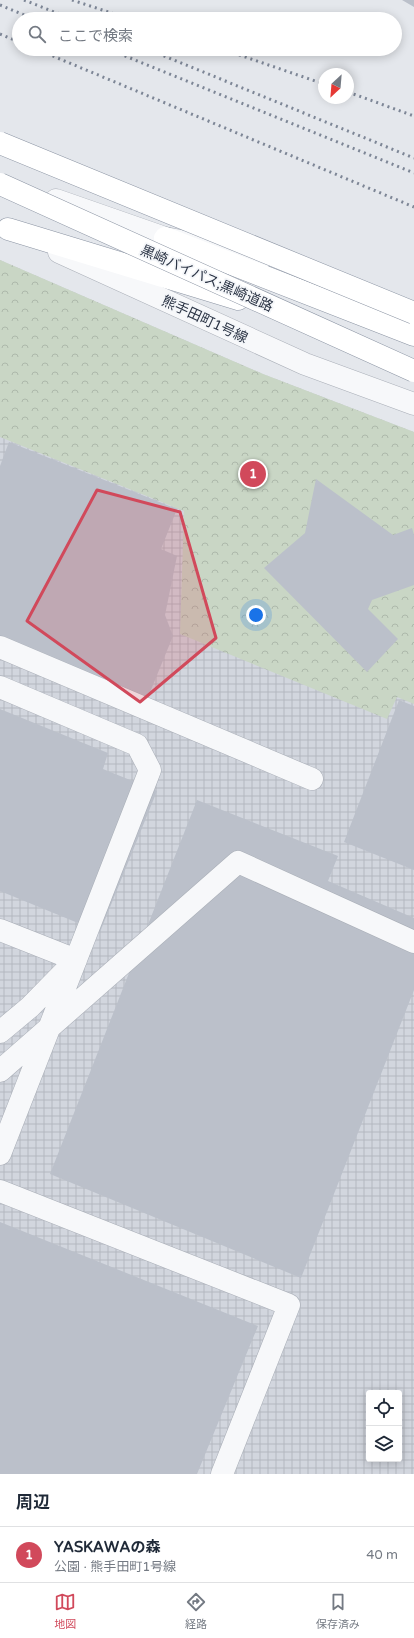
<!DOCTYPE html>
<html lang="ja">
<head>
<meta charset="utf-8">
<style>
  :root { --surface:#fff; --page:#f6f6f7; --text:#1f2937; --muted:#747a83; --line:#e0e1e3; --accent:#d1495b }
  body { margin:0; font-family:"Varela Round","Noto Sans JP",sans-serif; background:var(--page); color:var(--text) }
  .controls { position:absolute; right:12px; bottom:12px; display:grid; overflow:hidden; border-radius:4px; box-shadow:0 2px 10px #0003 }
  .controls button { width:36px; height:36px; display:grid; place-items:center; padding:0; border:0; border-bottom:1px solid var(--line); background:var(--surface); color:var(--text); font:20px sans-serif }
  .compass { position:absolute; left:318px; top:68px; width:36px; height:36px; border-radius:50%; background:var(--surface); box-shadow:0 2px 10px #0003; rotate:206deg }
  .you { position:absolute; left:256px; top:615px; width:14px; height:14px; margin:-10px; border:3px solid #fff; border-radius:50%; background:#1a73e8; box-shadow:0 0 0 6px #1a73e833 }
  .badge { display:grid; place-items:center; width:26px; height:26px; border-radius:50%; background:var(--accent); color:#fff; font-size:13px; font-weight:700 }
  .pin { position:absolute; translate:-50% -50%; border:2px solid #fff; box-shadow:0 1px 4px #0006 }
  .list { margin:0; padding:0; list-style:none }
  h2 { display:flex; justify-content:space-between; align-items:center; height:52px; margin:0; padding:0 16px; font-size:17px }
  h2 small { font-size:13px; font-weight:400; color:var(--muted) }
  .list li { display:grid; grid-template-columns:26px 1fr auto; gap:12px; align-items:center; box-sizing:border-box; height:56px; padding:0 16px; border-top:1px solid var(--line) }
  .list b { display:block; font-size:15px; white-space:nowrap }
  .list p { margin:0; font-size:13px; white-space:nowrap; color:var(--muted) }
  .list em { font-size:13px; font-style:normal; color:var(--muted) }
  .icon { flex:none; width:22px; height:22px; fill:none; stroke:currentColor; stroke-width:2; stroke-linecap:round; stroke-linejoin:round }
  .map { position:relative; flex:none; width:414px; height:1474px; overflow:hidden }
  .search { position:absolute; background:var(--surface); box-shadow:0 2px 10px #0003; left:12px; right:12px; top:12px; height:44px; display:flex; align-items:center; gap:10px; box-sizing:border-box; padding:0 14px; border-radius:22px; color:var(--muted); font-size:15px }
  .sheet { height:108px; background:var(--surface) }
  nav { display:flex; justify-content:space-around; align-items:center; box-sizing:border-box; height:56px; border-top:1px solid var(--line); background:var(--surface); font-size:11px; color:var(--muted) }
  nav a { display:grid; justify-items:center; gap:2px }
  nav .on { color:var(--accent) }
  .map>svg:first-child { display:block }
  .industrial { fill:url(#industrial-grid); fill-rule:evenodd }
  .park { fill:url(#park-crowns) }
  .building { fill:#bbc0ca }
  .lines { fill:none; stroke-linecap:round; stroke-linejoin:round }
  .minor-casing { stroke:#a9aeb7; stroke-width:23 }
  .highway-casing { stroke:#8b94a3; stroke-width:23 }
  .minor { stroke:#f7f8fa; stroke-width:22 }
  .highway { stroke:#fff; stroke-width:22 }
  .rail { stroke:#7d8696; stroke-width:3; stroke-dasharray:2 4; stroke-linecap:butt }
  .highway-bridge-casing { stroke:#8b94a3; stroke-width:23; stroke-linecap:butt }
  .highway-bridge { stroke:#fff; stroke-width:22 }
  .marked { fill:#d1495b; fill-opacity:0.2; stroke:#d1495b; stroke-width:3; stroke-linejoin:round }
  .labels { text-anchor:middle; stroke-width:3.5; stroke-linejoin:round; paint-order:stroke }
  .street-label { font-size:14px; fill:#2b3445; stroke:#f4f6f9 }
</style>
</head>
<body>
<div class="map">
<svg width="414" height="1474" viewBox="0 0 414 1474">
  <defs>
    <pattern id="industrial-grid" width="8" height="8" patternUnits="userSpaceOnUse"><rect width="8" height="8" fill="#d2d6de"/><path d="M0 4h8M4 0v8" fill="none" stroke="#b4b8c0"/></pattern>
    <pattern id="park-crowns" width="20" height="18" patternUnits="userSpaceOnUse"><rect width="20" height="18" fill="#c9d6c5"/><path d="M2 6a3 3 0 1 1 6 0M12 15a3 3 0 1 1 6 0" fill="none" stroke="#adb8ab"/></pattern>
  </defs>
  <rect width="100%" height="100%" fill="#e4e7ec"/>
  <!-- industrial -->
  <path class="industrial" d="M0,260L263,374L414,432V1474H0ZM369,1393H399V1459H369Z"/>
  <!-- park -->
  <path class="park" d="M0,260L263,374L414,432V704L397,697L387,719L180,634L184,511L0,437Z"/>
  <!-- building -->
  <path class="building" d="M402,0H414V7Z
    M9,442L177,509L161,549L177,556L165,615L173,636L146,702L0,640V466Z
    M316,479L393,535L412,528L414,535V585L372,600L368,609L398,639L367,672L264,568L305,533Z
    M399,700L414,706V870L344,842Z
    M0,709L108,753L103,769L157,791L100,932L0,891Z
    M197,800L338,856L328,881L414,918V990L301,1278L50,1174Z
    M0,1222L258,1326L197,1474H0Z"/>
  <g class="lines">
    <defs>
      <path id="minor" d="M56,200L165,238L263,257
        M59,252L305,364L414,404
        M0,647L312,779
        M0,687L137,745L150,770L0,1154
        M0,930L76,960L30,1007L0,1032
        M0,1071L238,862L414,942
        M0,1191L289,1305L222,1474"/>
      <path id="highway" d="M8,229L238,299
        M165,238L414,335"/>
    </defs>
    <!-- minor casing -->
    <use href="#minor" class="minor-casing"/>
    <!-- highway casing -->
    <use href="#highway" class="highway-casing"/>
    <!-- minor -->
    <use href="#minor" class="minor"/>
    <!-- highway -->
    <use href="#highway" class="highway"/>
    <!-- rail -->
    <path class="rail" d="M24,0L72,19
      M72,0L130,19
      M0,5L34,19
      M0,34L19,42
      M36,49L414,207
      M108,49L414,173
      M147,49L414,158
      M222,49L324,84
      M348,92L414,116"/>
    <defs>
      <path id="highway-bridge" d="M0,143L414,313
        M0,184L414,371"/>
    </defs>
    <!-- highway-bridge casing -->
    <use href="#highway-bridge" class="highway-bridge-casing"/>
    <!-- highway-bridge -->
    <use href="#highway-bridge" class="highway-bridge"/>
  </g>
  <!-- marked area -->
  <path class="marked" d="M97,490L180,512L216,638L140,702L27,621Z"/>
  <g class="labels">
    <!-- street labels -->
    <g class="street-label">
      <text transform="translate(207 278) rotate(24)" y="5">黒崎バイパス;黒崎道路</text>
      <text transform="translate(205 319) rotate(25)" y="5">熊手田町1号線</text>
    </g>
  </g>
</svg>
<div class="controls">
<button><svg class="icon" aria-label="locate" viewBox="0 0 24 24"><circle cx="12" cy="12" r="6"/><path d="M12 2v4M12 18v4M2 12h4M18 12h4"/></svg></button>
<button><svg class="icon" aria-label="layers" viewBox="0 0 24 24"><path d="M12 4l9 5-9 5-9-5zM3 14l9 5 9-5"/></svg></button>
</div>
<svg class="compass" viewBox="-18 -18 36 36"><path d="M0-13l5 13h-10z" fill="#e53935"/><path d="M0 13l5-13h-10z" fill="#747a83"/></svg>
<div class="you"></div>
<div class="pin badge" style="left:253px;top:474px">1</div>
<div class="search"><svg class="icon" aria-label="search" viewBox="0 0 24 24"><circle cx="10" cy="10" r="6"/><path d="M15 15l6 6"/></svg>ここで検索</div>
</div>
<section class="sheet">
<h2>周辺<small></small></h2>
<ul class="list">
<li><span class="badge">1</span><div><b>YASKAWAの森</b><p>公園 · 熊手田町1号線</p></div><em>40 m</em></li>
</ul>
</section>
<nav>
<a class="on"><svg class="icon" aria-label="map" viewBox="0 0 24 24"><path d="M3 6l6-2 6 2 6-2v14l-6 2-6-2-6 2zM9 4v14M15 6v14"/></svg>地図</a>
<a><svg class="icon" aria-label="directions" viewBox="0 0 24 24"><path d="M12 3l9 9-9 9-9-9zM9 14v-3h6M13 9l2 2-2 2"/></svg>経路</a>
<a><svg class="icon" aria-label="saved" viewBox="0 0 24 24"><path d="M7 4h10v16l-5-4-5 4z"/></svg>保存済み</a>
</nav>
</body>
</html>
